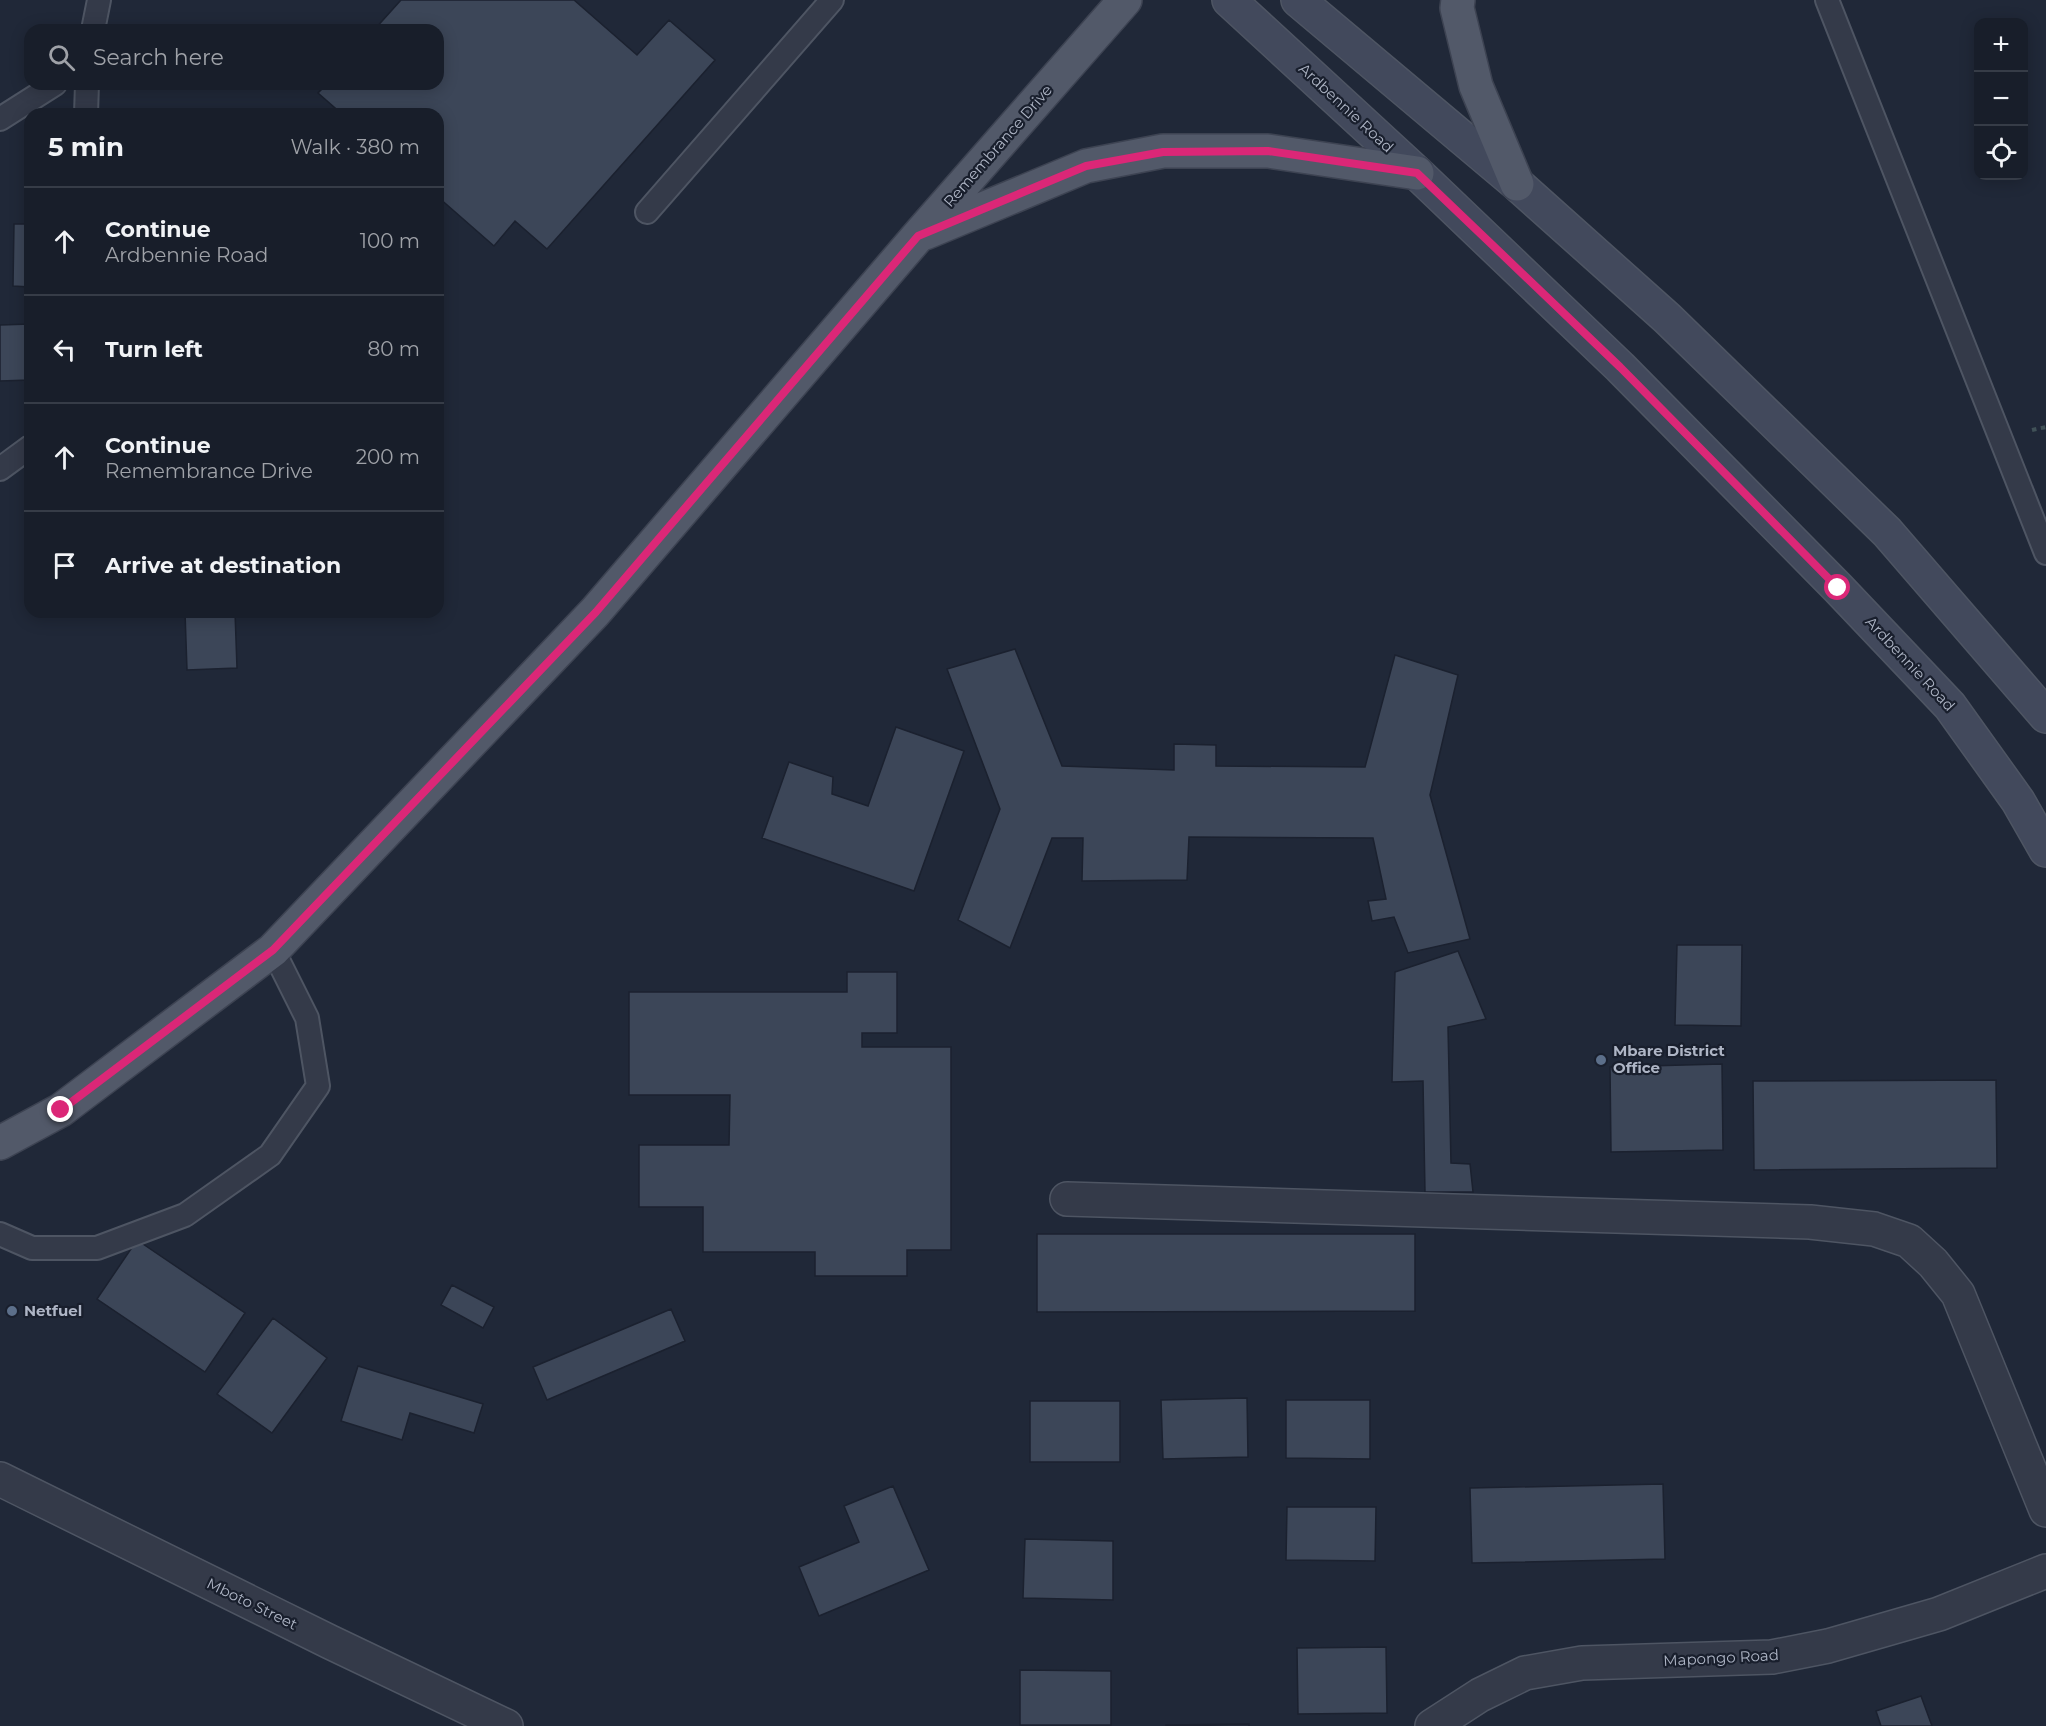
<!DOCTYPE html>
<html lang="en">
<head>
<meta charset="utf-8">
<style>
  :root { --surface:#181e2a; --page:#212732; --text:#f1f3f6; --muted:#9fa2a8; --line:#363c47 }
  body { margin:0; font-family:Montserrat,sans-serif; background:var(--page); color:var(--text) }
  .controls { position:absolute; right:18px; top:18px; display:grid; overflow:hidden; border-radius:12px; box-shadow:0 3px 15px #0003 }
  .controls button { width:54px; height:54px; display:grid; place-items:center; padding:0; border:0; border-bottom:2px solid var(--line); background:var(--surface); color:var(--text); font:30px sans-serif }
  .stop { position:absolute; width:18px; height:18px; margin:-14px; border:4px solid #db2777; border-radius:50%; background:#fff }
  .stop.end { background:#db2777; border-color:#fff; box-shadow:0 2px 6px #0008 }
  .list { margin:0; padding:0; list-style:none }
  h2 { display:flex; justify-content:space-between; align-items:center; height:78px; margin:0; padding:0 24px; font-size:26px }
  h2 small { font-size:20px; font-weight:400; color:var(--muted) }
  .list li { display:grid; grid-template-columns:39px 1fr auto; gap:18px; align-items:center; box-sizing:border-box; height:108px; padding:0 24px; border-top:2px solid var(--line) }
  .list b { display:block; font-size:22px; white-space:nowrap }
  .list p { margin:0; font-size:20px; white-space:nowrap; color:var(--muted) }
  .list em { font-size:20px; font-style:normal; color:var(--muted) }
  .icon { flex:none; width:33px; height:33px; fill:none; stroke:currentColor; stroke-width:2; stroke-linecap:round; stroke-linejoin:round }
  .map { position:relative; flex:none; width:2046px; height:1726px; overflow:hidden }
  .search { position:absolute; background:var(--surface); box-shadow:0 3px 15px #0003; left:24px; top:24px; width:420px; height:66px; display:flex; align-items:center; gap:15px; box-sizing:border-box; padding:0 21px; border-radius:18px; color:var(--muted); font-size:22px }
  .panel { position:absolute; background:var(--surface); box-shadow:0 3px 15px #0003; left:24px; top:108px; width:420px; height:510px; border-radius:18px }
  .map>svg:first-child { display:block }
  .building { fill:#3c4658; stroke:#1b212f; stroke-width:1.5 }
  .lines { fill:none; stroke-linecap:round; stroke-linejoin:round }
  .service-casing { stroke:#4e5563; stroke-width:26 }
  .minor-casing { stroke:#4e5563; stroke-width:36 }
  .secondary-casing { stroke:#4e5563; stroke-width:36 }
  .primary-casing { stroke:#3d4352; stroke-width:36 }
  .path { stroke:#405157; stroke-width:4; stroke-dasharray:4.5 4.5; stroke-linecap:butt }
  .service { stroke:#343a49; stroke-width:22 }
  .minor { stroke:#343a49; stroke-width:33 }
  .secondary { stroke:#42495c; stroke-width:33 }
  .primary { stroke:#525969; stroke-width:33 }
  .route { stroke:#db2777; stroke-width:8 }
  .service-dot { fill:#5c6f8a; stroke:#191f2d; stroke-width:2 }
  .labels { text-anchor:middle; stroke-width:4.5; stroke-linejoin:round; paint-order:stroke }
  .street-label { font-size:15px; fill:#aeb5c5; stroke:#191f2d }
  .poi-label { font-size:15px; font-weight:bold; fill:#aeb5c5; stroke:#191f2d; text-anchor:start }
</style>
</head>
<body>
<div class="map">
<svg width="2046" height="1726" viewBox="0 0 2046 1726">
  <rect width="100%" height="100%" fill="#202838"/>
  <!-- building -->
  <path class="building" d="M401,0H574L637,55L669,20L715,60L547,249L515,221L494,246L438,197V114H342L318,93L327,84H438V30H374Z
    M14,224H30V287L13,286Z
    M30,324V380L0,381V325Z
    M185,612H235L237,668L187,670Z
    M1015,649L1062,766L1174,770V744L1216,745V766L1365,767L1395,655L1458,675L1430,795L1470,939L1408,953L1394,917L1372,921L1368,901L1386,899L1373,838L1189,837L1187,880L1082,881L1083,838H1052L1010,948L958,920L1000,809L947,669Z
    M896,727L964,751L914,891L762,838L789,762L833,777L832,794L868,806Z
    M1677,945H1742L1741,1026L1675,1025Z
    M1458,951L1486,1019L1448,1027L1451,1163L1470,1164L1473,1192H1425L1423,1081L1392,1082L1395,972Z
    M847,972H897V1033H862V1047H951V1250H907V1276H815V1252H703V1207H639V1145H729L730,1095H629V992H847Z
    M1722,1064L1723,1150L1611,1152L1610,1067Z
    M1996,1080L1997,1168L1754,1170L1753,1081Z
    M1037,1234H1415V1311L1037,1312Z
    M137,1240L245,1313L205,1372L97,1299Z
    M452,1285L494,1307L483,1328L441,1305Z
    M671,1309L685,1341L547,1400L533,1367Z
    M273,1318L327,1358L272,1433L217,1394Z
    M358,1366L483,1404L474,1433L410,1413L402,1440L341,1421Z
    M1247,1398L1248,1457L1163,1459L1161,1400Z
    M1286,1400H1370V1459L1286,1458Z
    M1030,1401H1120V1462H1030Z
    M1663,1484L1665,1559L1472,1563L1470,1488Z
    M893,1486L929,1570L819,1616L799,1567L859,1542L844,1506Z
    M1287,1507H1376L1375,1561L1286,1560Z
    M1025,1539L1113,1541V1600L1023,1598Z
    M1386,1647L1387,1713L1298,1714L1297,1648Z
    M1020,1670L1111,1671V1725H1020Z
    M1921,1696L1932,1726H1881L1876,1711Z
    M1249,1724V1726H1166V1725Z"/>
  <g class="lines">
    <defs>
      <path id="service" d="M1827,0L2046,553
        M93,30L99,0
        M86,114L87,84
        M0,119L55,84
        M647,212L832,0
        M0,469L30,447
        M0,1234L32,1248H97L185,1215L270,1155L318,1086L307,1018L273,950"/>
      <path id="minor" d="M1067,1199L1810,1222L1874,1229L1909,1241L1933,1263L1958,1294L2046,1510
        M0,1479L330,1642L506,1726
        M1432,1726L1480,1695L1525,1673L1582,1663L1772,1657L1828,1646L1939,1614L2046,1571"/>
      <path id="secondary" d="M1229,0L1417,173L1620,367L1838,588L1950,706L2018,801L2046,850
        M1298,0L1517,184L1667,318L1887,532L2046,716"/>
      <path id="primary" d="M1458,0L1457,8L1476,86L1517,184
        M925,233L1086,166L1163,151H1268L1417,173
        M0,1143L61,1110L273,950L595,612L918,236L1125,0"/>
    </defs>
    <!-- service casing -->
    <use href="#service" class="service-casing"/>
    <!-- minor casing -->
    <use href="#minor" class="minor-casing"/>
    <!-- secondary casing -->
    <use href="#secondary" class="secondary-casing"/>
    <!-- primary casing -->
    <use href="#primary" class="primary-casing"/>
    <!-- path -->
    <path class="path" d="M2032,430L2046,427"/>
    <!-- service -->
    <use href="#service" class="service"/>
    <!-- minor -->
    <use href="#minor" class="minor"/>
    <!-- secondary -->
    <use href="#secondary" class="secondary"/>
    <!-- primary -->
    <use href="#primary" class="primary"/>
  </g>
  <g class="lines">
    <!-- route -->
    <path class="route" d="M61,1110L273,950L596,612L918,236L1086,166L1163,152L1268,151L1417,173L1620,367L1838,588"/>
  </g>
  <!-- markers -->
  <g class="service-dot">
    <circle cx="1601" cy="1060" r="6"/>
    <circle cx="12" cy="1311" r="6"/>
  </g>
  <g class="labels">
    <!-- street labels -->
    <g class="street-label">
      <text transform="translate(1346 108) rotate(43)" y="5">Ardbennie Road</text>
      <text transform="translate(998 146) rotate(-49)" y="5">Remembrance Drive</text>
      <text transform="translate(1910 664) rotate(47)" y="5">Ardbennie Road</text>
      <text transform="translate(252 1604) rotate(26)" y="5">Mboto Street</text>
      <text transform="translate(1721 1658) rotate(-3)" y="5">Mapongo Road</text>
    </g>
    <!-- poi labels -->
    <g class="poi-label">
      <text x="1613" y="1056">Mbare District<tspan x="1613" dy="17">Office</tspan></text>
      <text x="24" y="1316">Netfuel</text>
    </g>
  </g>
</svg>
<div class="controls">
<button>+</button>
<button>−</button>
<button><svg class="icon" aria-label="locate" viewBox="0 0 24 24"><circle cx="12" cy="12" r="6"/><path d="M12 2v4M12 18v4M2 12h4M18 12h4"/></svg></button>
</div>
<div class="stop" style="left:1838px;top:588px"></div>
<div class="stop end" style="left:61px;top:1110px"></div>
<div class="search"><svg class="icon" aria-label="search" viewBox="0 0 24 24"><circle cx="10" cy="10" r="6"/><path d="M15 15l6 6"/></svg>Search here</div>
<section class="panel">
<h2>5 min<small>Walk · 380 m</small></h2>
<ul class="list">
<li><svg class="icon" aria-label="ahead" viewBox="0 0 24 24"><path d="M12 20V5M6 11l6-6 6 6"/></svg><div><b>Continue</b><p>Ardbennie Road</p></div><em>100 m</em></li>
<li><svg class="icon" aria-label="left" viewBox="0 0 24 24"><path d="M17 20v-9H6M10 6l-5 5 5 5"/></svg><div><b>Turn left</b></div><em>80 m</em></li>
<li><svg class="icon" aria-label="ahead" viewBox="0 0 24 24"><path d="M12 20V5M6 11l6-6 6 6"/></svg><div><b>Continue</b><p>Remembrance Drive</p></div><em>200 m</em></li>
<li><svg class="icon" aria-label="arrive" viewBox="0 0 24 24"><path d="M6 21V4h12l-3 4 3 4H6"/></svg><div><b>Arrive at destination</b></div></li>
</ul>
</section>
</div>
</body>
</html>
